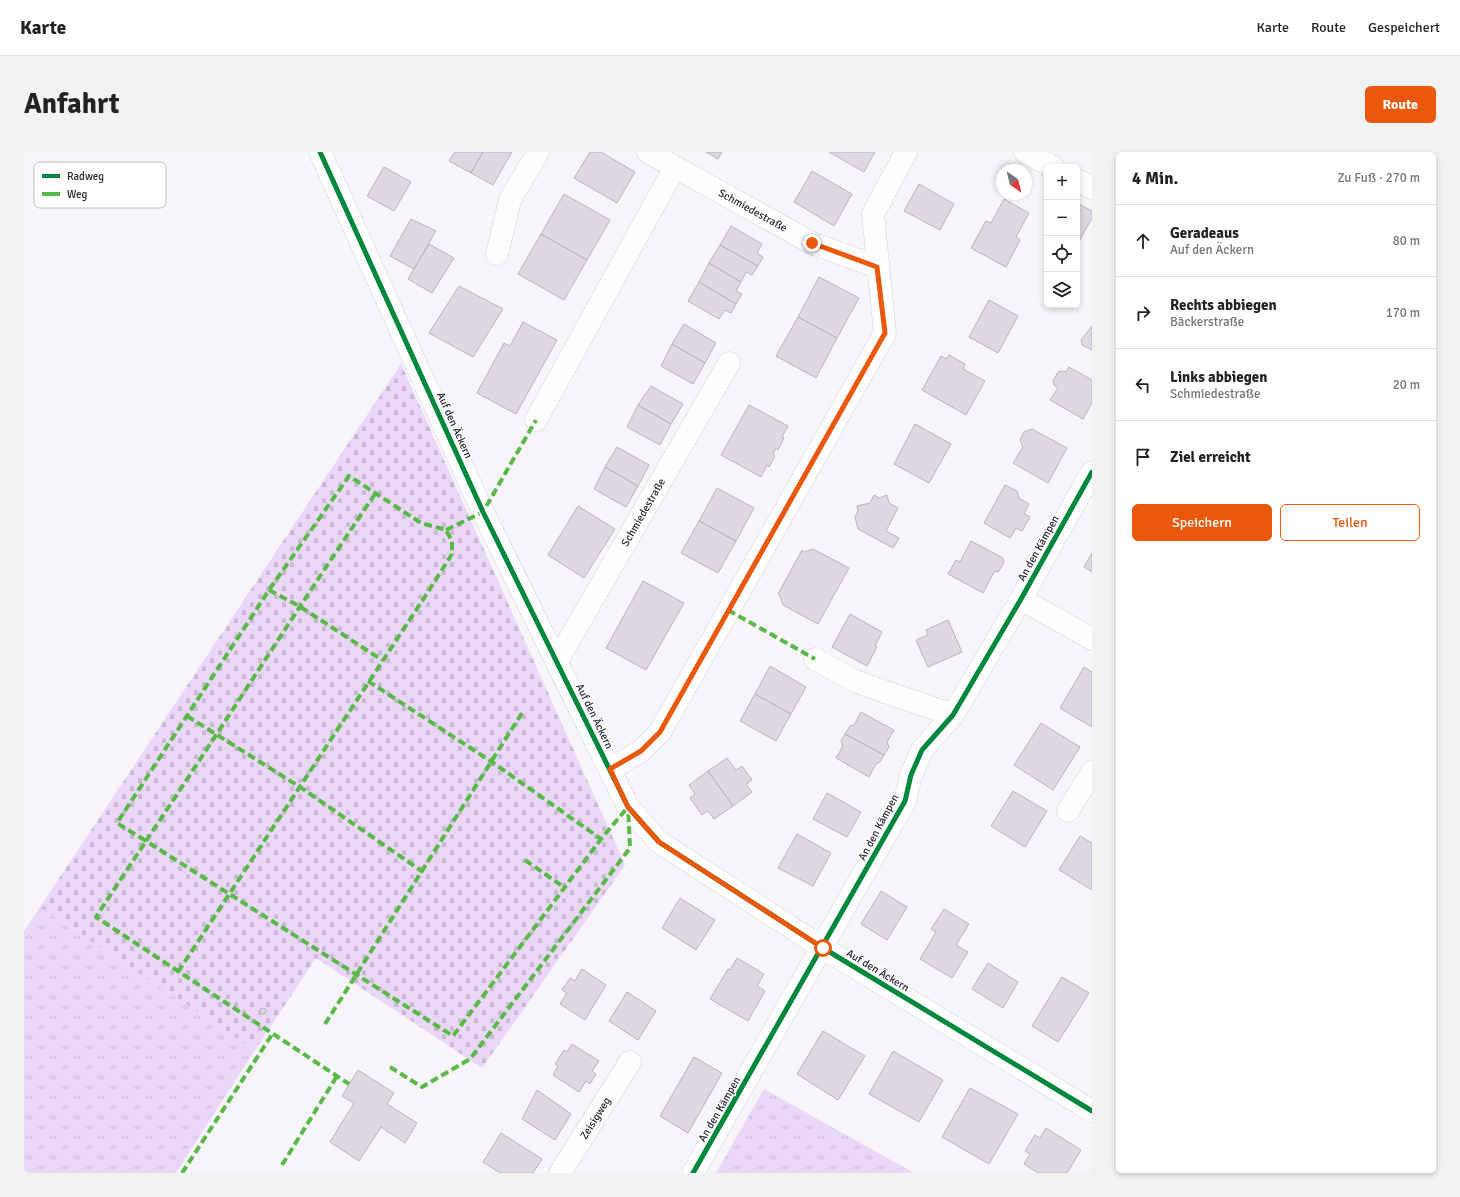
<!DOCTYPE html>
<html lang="de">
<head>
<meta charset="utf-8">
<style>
  :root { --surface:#fff; --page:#f2f2f2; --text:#222; --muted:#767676; --line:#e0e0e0; --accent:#ea580c }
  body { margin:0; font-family:Signika,sans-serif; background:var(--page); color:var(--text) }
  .controls { position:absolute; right:12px; top:12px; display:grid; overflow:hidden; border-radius:6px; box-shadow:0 2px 6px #0003 }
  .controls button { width:36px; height:36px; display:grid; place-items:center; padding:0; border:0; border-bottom:1px solid var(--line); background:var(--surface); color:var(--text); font:20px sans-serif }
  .compass { position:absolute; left:972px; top:12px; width:36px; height:36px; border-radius:50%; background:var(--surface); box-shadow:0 2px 6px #0003; rotate:145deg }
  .stop { position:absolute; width:12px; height:12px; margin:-9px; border:3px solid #ea580c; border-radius:50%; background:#fff }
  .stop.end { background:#ea580c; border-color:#fff; box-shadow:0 1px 4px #0008 }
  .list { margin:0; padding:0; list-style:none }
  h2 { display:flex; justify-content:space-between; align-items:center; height:52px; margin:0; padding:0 16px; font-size:17px }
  h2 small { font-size:13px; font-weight:400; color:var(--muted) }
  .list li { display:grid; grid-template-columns:26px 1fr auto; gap:12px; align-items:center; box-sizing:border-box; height:72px; padding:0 16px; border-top:1px solid var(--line) }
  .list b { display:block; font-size:15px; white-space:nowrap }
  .list p { margin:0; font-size:13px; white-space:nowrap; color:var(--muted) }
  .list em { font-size:13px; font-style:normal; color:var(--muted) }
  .actions { display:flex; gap:8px; padding:12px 16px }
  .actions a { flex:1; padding:9px 0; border:1px solid var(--accent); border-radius:6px; text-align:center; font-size:14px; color:var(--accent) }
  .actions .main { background:var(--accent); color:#fff }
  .icon { flex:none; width:22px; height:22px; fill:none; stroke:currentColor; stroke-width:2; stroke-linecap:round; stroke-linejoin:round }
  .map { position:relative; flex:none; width:1068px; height:1021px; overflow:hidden; border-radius:6px }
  header { display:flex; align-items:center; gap:24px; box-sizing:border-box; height:56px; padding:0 20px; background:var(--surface); border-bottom:1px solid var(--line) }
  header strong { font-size:19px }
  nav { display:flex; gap:22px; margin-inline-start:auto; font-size:14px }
  .intro { display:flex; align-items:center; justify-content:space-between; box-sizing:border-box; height:96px; padding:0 24px }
  h1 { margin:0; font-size:28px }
  .button { padding:10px 18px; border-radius:6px; background:var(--accent); color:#fff; font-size:14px; font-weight:700 }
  main { display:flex; gap:24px; padding:0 24px }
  aside { flex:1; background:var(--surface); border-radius:6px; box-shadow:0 2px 6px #0003 }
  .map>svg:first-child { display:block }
  .grass { fill:url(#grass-tufts) }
  .cemetery { fill:url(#cemetery-stones) }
  .building { fill:#ddd8e1; stroke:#b8b3bb }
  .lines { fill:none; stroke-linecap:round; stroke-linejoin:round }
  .minor-casing { stroke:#d5d0d9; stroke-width:23 }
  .minor { stroke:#fefdfe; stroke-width:22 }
  .quiet { stroke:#58b947; stroke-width:4; stroke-dasharray:8 4; stroke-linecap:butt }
  .cycleway-casing { stroke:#fff; stroke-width:8 }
  .cycleway { stroke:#00873e; stroke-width:5 }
  .route { stroke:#ea580c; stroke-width:5 }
  .labels { text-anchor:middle; stroke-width:3; stroke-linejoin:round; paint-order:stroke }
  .street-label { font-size:11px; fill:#2d2631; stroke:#fff }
  .key { fill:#fff; stroke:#c0bec1; stroke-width:1 }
  .key-label { font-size:11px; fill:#2d2631 }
</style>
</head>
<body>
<header>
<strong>Karte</strong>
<nav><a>Karte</a><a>Route</a><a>Gespeichert</a></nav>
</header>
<div class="intro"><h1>Anfahrt</h1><a class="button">Route</a></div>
<main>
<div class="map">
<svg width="1068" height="1021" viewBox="0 0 1068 1021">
  <defs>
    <pattern id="grass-tufts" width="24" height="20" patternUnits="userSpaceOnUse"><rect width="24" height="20" fill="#ead7f7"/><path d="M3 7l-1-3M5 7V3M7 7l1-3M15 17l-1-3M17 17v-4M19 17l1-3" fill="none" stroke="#c9b8d4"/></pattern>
    <pattern id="cemetery-stones" width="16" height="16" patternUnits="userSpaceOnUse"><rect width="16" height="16" fill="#ead7f7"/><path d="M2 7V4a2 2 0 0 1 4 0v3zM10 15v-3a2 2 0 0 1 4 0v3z" fill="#c9b8d4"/></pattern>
  </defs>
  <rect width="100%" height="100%" fill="#f7f4fa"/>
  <!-- grass -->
  <path class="grass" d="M16,755L231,898L152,1021H0V779Z
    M740,937L890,1021H692Z"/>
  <!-- cemetery -->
  <path class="cemetery" d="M377,212L601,713L458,916L292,806L231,898L16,755Z"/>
  <!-- building -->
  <path class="building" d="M431,0H459L447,21L425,9Z
    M459,0H488L469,33L447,21Z
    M566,0H577L611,20L593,51L550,26Z
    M682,0H698L694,7Z
    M805,0H851L840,20Z
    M360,15L387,30L370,59L343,44Z
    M788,19L828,42L810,74L770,50Z
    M895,32L930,52L916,78L880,59Z
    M540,42L586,68L563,108L517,82Z
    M980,47L1005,61L992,85L996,88L982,115L947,96L962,69L967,71Z
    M1053,51L1068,59V66L1054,91Z
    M387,67L412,79L390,117L366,104Z
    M707,74L738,92L733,101L739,105L734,114L696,93Z
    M517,82L563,108L540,148L494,122Z
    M405,92L430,106L408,141L384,127Z
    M696,93L734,114L728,123L722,120L717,130L685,111Z
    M685,111L717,130L712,139L718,142L712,152L675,130Z
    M795,125L835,146L813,186L774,165Z
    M675,130L712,152L707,161L701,158L695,167L664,149Z
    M435,134L479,157L449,205L405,181Z
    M965,148L994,164L974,201L945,185Z
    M774,165L813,186L792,226L752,204Z
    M499,170L533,188L492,262L453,241L480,191L486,194Z
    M660,172L692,191L681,211L648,192Z
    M1068,174V198L1058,193L1057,188Z
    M648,192L681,211L669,232L637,214Z
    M925,203L941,212L939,217L961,229L942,263L898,238L917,204L922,207Z
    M1045,215L1068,228V251L1059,267L1026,248L1034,236L1030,233L1029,229L1034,220L1039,219L1042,220Z
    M627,234L659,252L647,272L614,253Z
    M614,253L647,272L636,293L603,275Z
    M725,253L764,274L758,285L760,286L754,298L752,296L749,302L751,304L745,315L743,313L737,325L697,303Z
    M891,272L927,292L905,331L870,312Z
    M1008,277L1043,296L1024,331L989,311L999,295L996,288L1000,280Z
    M593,295L625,313L614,334L581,315Z
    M581,315L614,334L602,355L570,337Z
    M981,333L993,339L995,346L1005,352L1000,362L1006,365L998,379L992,376L986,386L960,371Z
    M693,336L730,356L712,389L675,369Z
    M850,343L855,346L863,343L865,351L874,356L862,379L875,386L869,396L834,377L831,365L834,359L833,354L846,351Z
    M554,354L591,377L560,426L524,403Z
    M675,369L712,389L694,421L657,401Z
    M947,389L979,406L980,410L975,419L970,420L959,441L924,422L932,408L936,410Z
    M789,397L825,416L794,472L759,453L756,444L754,442L778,398L780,400Z
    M1068,401V420L1060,415Z
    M619,429L660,451L622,518L582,496Z
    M826,462L858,480L851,494L853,495L843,514L808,495Z
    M924,468L938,500L904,515L892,488L904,483L902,478Z
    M746,514L782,535L767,562L731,542Z
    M1060,515L1068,520V575L1036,556Z
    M731,542L767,562L752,589L716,569Z
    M837,560L870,578L863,590L865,595L860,603L821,582L826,574L830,573Z
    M1017,571L1056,595L1029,638L990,613Z
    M821,582L860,603L856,610L852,612L845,625L812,606L819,594L817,589Z
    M703,606L712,618L718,614L728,628L722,632L728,640L709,654L684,619Z
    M684,619L709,654L690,667L684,659L678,663L666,646L671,642L665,633Z
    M989,639L1023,659L1001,695L967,674Z
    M803,641L837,660L823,685L789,667Z
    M773,682L807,701L789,734L754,716Z
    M1056,684L1068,691V738L1035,718Z
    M857,739L883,755L863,788L837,772Z
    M656,746L691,768L672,798L638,776Z
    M920,757L945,772L932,793L944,800L928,826L896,807L912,780L907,777Z
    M713,806L740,822L733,834L741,839L724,869L686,847L704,817L706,818Z
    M964,811L994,830L979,856L948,837Z
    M558,817L582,833L561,868L536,852L543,841L538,838L546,826L551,829Z
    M1038,825L1065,841L1034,890L1008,874Z
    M603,840L632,859L614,888L585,869Z
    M236 859a3 3 0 1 1 6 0a3 3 0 1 1-6 0Z
    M799,879L841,904L814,948L773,922Z
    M548,892L575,909L568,919L572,922L566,932L562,929L555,940L529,923L534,914L531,912L540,898L543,900Z
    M869,899L919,928L895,970L845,942Z
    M670,905L698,921L664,981L636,964Z
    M334,918L370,941L363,952L393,971L381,991L357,975L335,1009L306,990L330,951L318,944Z
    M946,936L994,962L965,1012L918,985Z
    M513,938L547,962L531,988L498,967Z
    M1022,976L1057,998L1043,1021H1014L1000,1012L1006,1002L1001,999L1011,983L1016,986Z
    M477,981L518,1007L509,1021H476L459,1010Z"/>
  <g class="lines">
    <defs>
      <path id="minor" d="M296,0L459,360L604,655L635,690L799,796L1068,959
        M624,0L788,91L853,115
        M1001,0L1029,15
        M1053,28L1068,36
        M473,102L486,48L514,0
        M512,268L651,15
        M997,447L1068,487
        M791,507L833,530L929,563
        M533,509L705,211
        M586,617L617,599L636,580L861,181L849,62L882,0
        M1044,659L1068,620
        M536,1021L606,910
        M669,1021L881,649L887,623L898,598L929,563L997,447L1068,320"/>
    </defs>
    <!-- minor casing -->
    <use href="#minor" class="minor-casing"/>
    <!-- minor -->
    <use href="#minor" class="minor"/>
    <!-- quiet -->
    <path class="quiet" d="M351,342C273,457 199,574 122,689L429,884L577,687L604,655
      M422,378L459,360L512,268
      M245,438L275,454L358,508
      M704,458L791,507
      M344,529L468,610L577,687
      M163,564L276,635L399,720
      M501,708L541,736
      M154,820L404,440L428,402V389L422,378L397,371L325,324L245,438L93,671L122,689L72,765L325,932
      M301,872L498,561
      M366,915L398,935L446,907L606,696L604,655
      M258,1013L313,924
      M158,1021L249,881"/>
    <defs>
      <path id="cycleway" d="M296,0L459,360L604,655L635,690L799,796L1068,959
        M669,1021L881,649L887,623L898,598L929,563L997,447L1068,320"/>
    </defs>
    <!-- cycleway casing -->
    <use href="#cycleway" class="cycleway-casing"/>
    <!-- cycleway -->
    <use href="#cycleway" class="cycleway"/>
  </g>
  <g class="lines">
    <!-- route -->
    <path class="route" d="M788,91L853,115L861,181L636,580L617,599L586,617L604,655L635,690L799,796"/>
  </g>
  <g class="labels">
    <!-- street labels -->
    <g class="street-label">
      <text transform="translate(729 58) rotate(29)" y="4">Schmiedestraße</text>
      <text transform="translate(431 273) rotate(66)" y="4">Auf den Äckern</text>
      <text transform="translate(619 360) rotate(-60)" y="4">Schmiedestraße</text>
      <text transform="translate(1014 396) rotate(-61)" y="4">An den Kämpen</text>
      <text transform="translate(571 564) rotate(64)" y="4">Auf den Äckern</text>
      <text transform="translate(854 675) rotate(-62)" y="4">An den Kämpen</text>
      <text transform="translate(854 818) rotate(31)" y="4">Auf den Äckern</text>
      <text transform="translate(695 957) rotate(-60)" y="4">An den Kämpen</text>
      <text transform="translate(571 966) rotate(-58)" y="4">Zeisigweg</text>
    </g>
  </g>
  <!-- legend -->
  <rect x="10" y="10" width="132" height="46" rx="6" class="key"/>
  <rect x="18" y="22" width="18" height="4" fill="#00873e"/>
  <rect x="18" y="40" width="18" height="4" fill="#58b947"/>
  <g class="key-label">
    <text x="43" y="28">Radweg</text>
    <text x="43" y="46">Weg</text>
  </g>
</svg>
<div class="controls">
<button>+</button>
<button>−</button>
<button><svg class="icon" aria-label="locate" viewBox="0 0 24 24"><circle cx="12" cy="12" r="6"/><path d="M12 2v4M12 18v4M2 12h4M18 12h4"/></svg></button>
<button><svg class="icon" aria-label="layers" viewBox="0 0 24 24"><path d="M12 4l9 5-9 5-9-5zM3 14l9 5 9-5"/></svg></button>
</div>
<svg class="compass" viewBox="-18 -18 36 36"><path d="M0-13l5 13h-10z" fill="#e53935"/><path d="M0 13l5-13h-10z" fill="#767676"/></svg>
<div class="stop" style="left:799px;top:796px"></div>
<div class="stop end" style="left:788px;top:91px"></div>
</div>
<aside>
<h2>4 Min.<small>Zu Fuß · 270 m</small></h2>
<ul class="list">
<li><svg class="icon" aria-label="ahead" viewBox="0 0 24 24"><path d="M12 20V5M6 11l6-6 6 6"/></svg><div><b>Geradeaus</b><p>Auf den Äckern</p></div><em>80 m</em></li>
<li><svg class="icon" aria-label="right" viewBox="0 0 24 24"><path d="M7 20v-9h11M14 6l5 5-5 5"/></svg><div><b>Rechts abbiegen</b><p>Bäckerstraße</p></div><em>170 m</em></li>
<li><svg class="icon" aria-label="left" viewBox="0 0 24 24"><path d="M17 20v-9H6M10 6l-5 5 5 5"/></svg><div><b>Links abbiegen</b><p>Schmiedestraße</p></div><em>20 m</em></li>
<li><svg class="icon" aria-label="arrive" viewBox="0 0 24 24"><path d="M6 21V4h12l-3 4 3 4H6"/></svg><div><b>Ziel erreicht</b></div></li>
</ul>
<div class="actions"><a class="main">Speichern</a><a>Teilen</a></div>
</aside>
</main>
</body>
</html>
